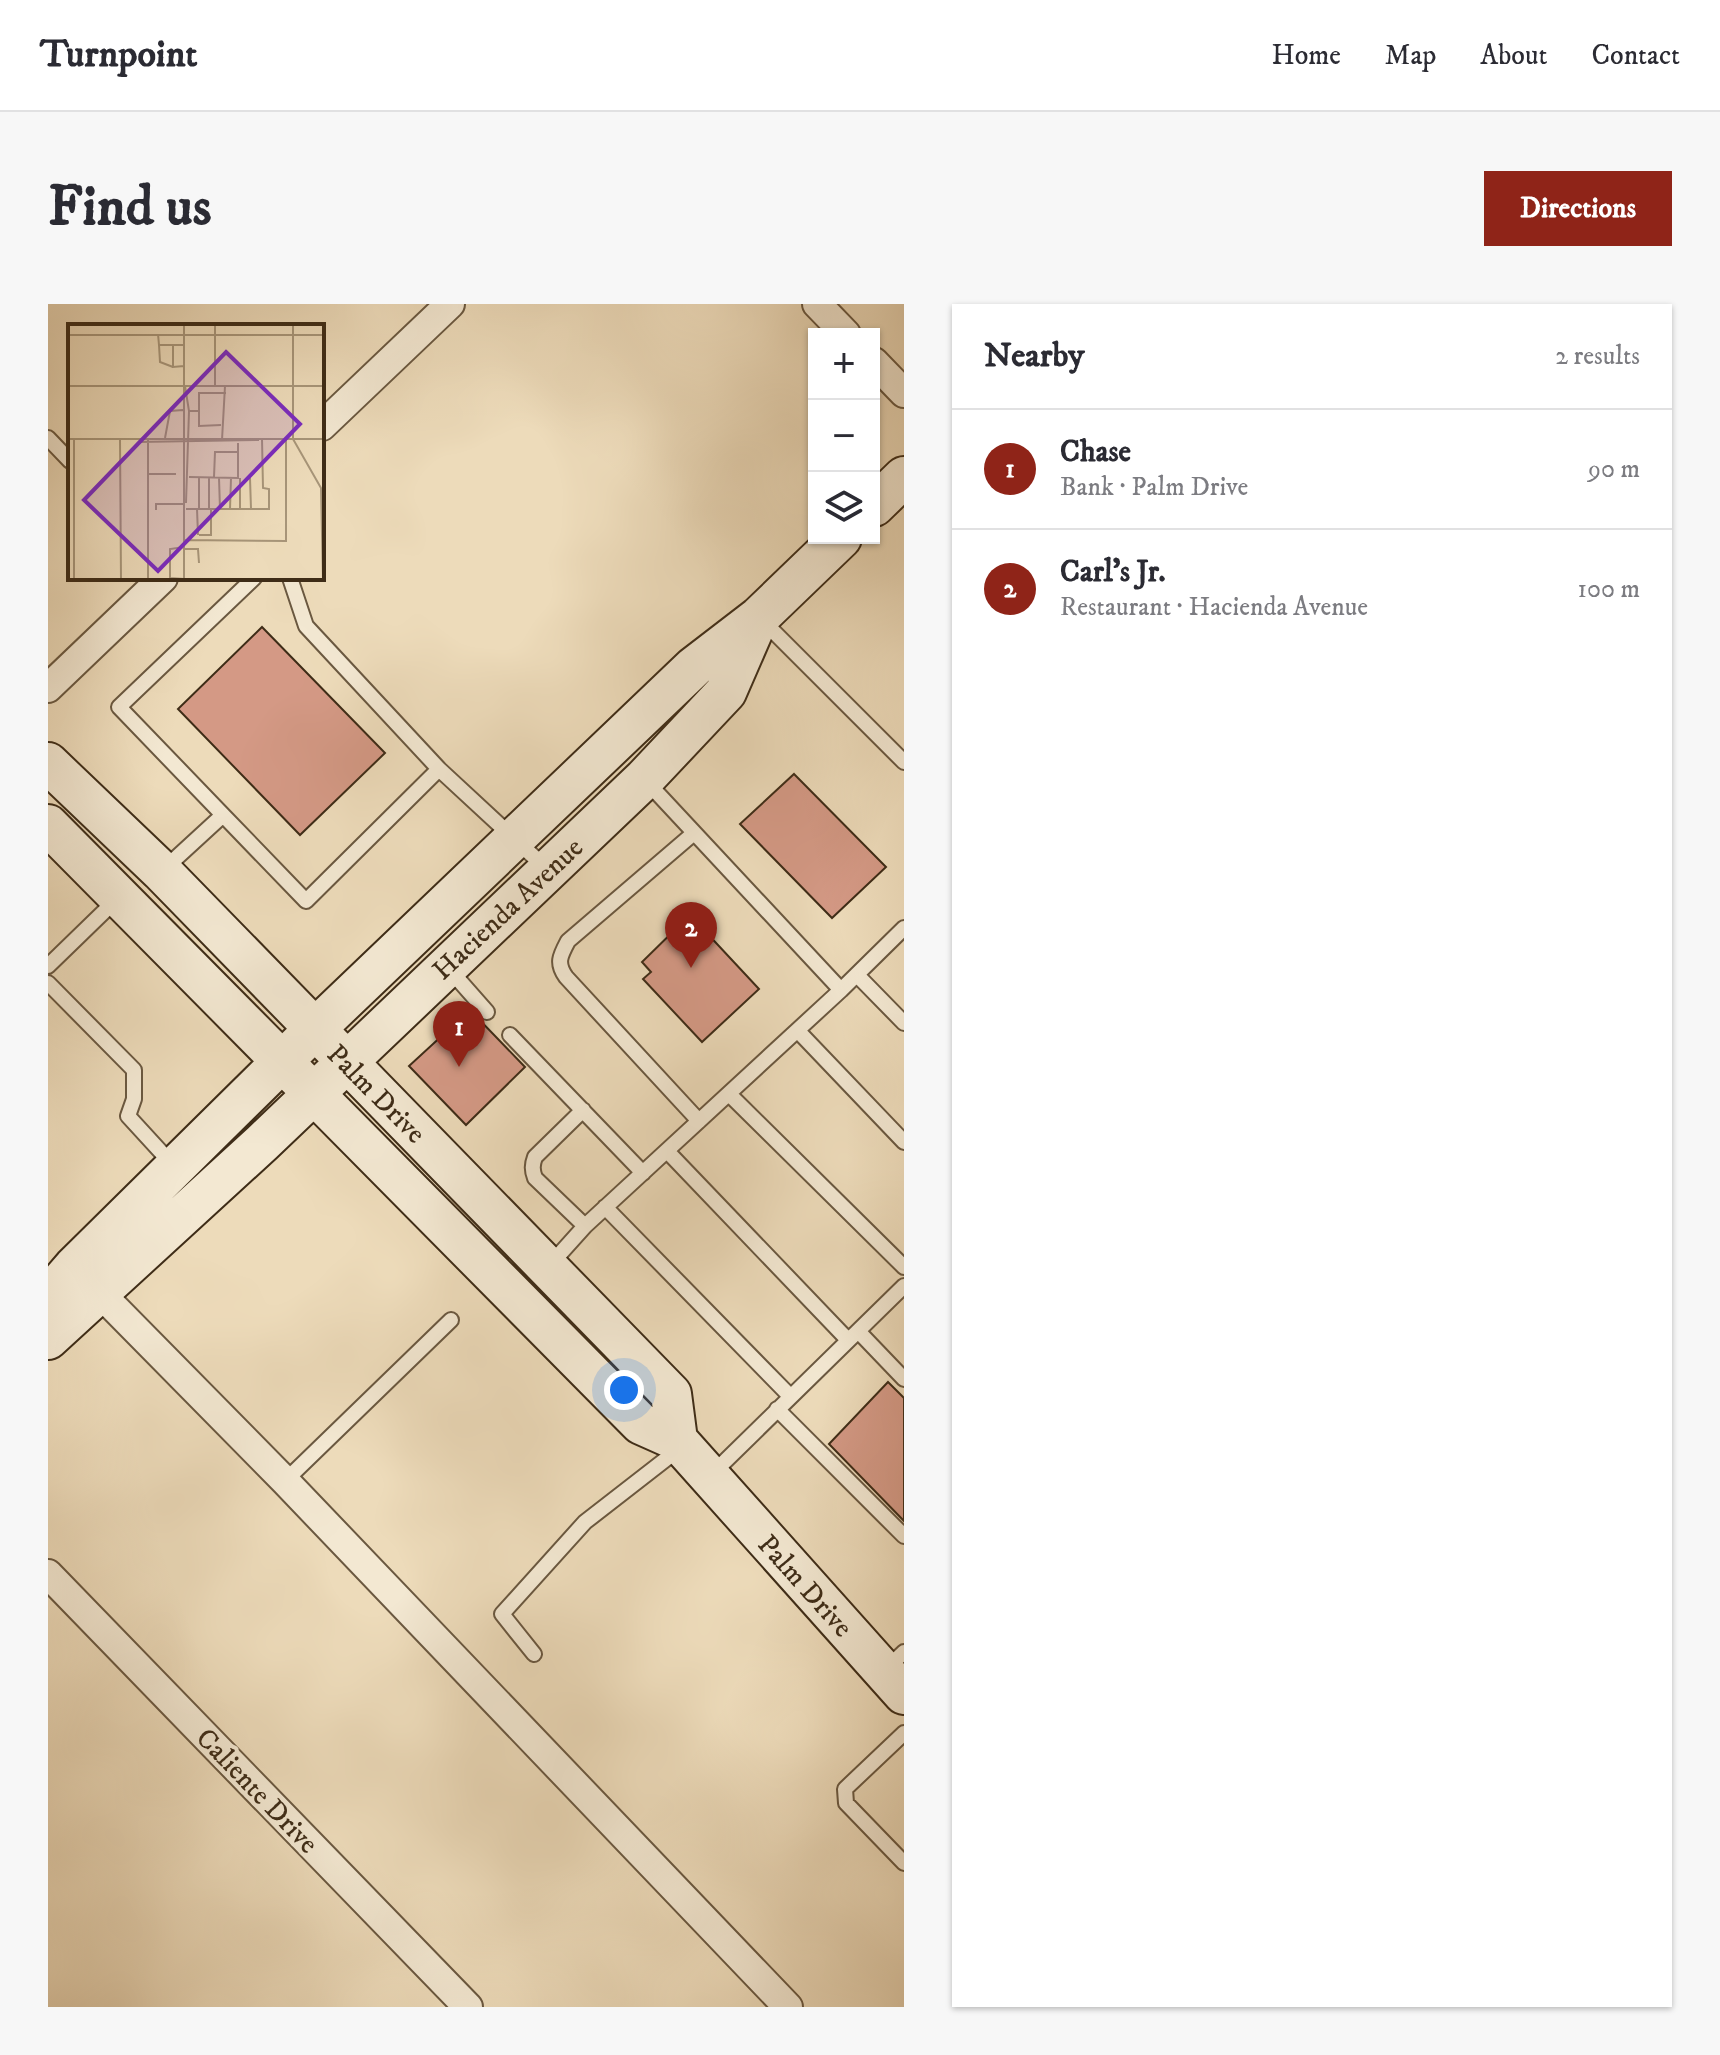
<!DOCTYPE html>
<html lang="en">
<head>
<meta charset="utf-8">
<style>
  :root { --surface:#fff; --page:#f7f7f7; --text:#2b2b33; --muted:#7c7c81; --line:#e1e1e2; --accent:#8f2418 }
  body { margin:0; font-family:"IM FELL DW Pica",serif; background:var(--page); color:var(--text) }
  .controls { position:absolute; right:24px; top:24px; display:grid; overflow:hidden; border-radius:0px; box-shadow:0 2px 6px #0004 }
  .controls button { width:72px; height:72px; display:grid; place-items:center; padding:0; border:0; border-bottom:2px solid var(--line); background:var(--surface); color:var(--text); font:40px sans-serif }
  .you { position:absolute; left:576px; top:1086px; width:28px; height:28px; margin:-20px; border:6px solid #fff; border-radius:50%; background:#1a73e8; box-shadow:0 0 0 12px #1a73e833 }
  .badge { display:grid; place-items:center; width:52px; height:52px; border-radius:50%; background:var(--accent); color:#fff; font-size:26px; font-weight:700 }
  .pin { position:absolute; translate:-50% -66px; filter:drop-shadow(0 2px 4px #0008) }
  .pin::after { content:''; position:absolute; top:42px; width:28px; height:24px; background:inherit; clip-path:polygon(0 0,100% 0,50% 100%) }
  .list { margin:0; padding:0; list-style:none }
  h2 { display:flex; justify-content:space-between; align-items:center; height:104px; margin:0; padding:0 32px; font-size:34px }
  h2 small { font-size:26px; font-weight:400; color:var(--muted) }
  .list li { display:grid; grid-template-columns:52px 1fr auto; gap:24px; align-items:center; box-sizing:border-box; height:120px; padding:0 32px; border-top:2px solid var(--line) }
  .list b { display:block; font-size:30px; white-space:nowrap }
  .list p { margin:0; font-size:26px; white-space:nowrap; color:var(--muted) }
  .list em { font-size:26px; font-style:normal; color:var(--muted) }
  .icon { flex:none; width:44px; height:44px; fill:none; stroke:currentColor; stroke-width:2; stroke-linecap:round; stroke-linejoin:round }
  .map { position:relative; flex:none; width:856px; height:1703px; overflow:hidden; border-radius:0px }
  header { display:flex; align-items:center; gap:48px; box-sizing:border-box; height:112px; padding:0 40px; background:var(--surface); border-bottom:2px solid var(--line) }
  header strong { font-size:38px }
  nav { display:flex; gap:44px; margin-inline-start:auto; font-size:28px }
  .intro { display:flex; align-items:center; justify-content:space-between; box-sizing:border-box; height:192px; padding:0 48px }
  h1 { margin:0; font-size:56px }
  .button { padding:20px 36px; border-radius:0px; background:var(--accent); color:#fff; font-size:28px; font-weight:700 }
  main { display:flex; gap:48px; padding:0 48px }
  aside { flex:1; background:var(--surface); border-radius:0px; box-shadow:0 2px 6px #0004 }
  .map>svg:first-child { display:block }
  .building { fill:#d49985; stroke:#3e2c17; stroke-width:2 }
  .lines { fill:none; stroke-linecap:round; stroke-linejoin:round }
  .lane-casing { stroke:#6a5840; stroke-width:18 }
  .street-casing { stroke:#6a5840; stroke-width:32 }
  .secondary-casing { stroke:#3e2c17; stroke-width:44 }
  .lane { stroke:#f3e8d2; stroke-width:14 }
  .street { stroke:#f3e8d2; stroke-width:28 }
  .secondary { stroke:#f3e8d2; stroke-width:40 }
  .labels { text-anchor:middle; stroke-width:8; stroke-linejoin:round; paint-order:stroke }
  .street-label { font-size:28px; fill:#3e2c17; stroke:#f3e8d2 }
  .inset-road { fill:none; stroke:#a79579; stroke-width:2 }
  .view { fill:#7b2cbf; fill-opacity:0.15; stroke:#7b2cbf; stroke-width:4 }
  .inset-edge { fill:none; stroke:#3e2c17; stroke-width:4 }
</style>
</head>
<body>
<header>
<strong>Turnpoint</strong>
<nav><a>Home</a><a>Map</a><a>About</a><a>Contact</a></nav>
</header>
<div class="intro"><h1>Find us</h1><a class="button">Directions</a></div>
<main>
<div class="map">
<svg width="856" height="1703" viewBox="0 0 856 1703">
  <rect width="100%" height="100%" fill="#eddbba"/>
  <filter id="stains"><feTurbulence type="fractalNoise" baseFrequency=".0025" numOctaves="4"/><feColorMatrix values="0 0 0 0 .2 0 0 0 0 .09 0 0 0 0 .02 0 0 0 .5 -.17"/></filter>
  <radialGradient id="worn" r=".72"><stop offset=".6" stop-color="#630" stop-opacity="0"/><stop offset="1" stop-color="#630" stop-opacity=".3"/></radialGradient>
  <!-- building -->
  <path class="building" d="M214,323L337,449L252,531L130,405Z
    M746,470L838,563L784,614L692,520Z
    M642,611L711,685L654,738L595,675L603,668L594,658Z
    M422,706L477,763L418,821L361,762Z
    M840,1078L856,1094V1217L781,1140Z"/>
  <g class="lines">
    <defs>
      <path id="lane" d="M0,134L22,157
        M242,274L258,322L391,465L498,564
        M712,314L856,458
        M175,511L71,403L206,274
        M646,529L520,637C512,652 508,659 518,673L651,817
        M114,567L175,511L258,597L391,465
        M0,662L68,596
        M402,666L439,708
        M809,671L856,719
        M0,679L86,766V795L80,812L124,860
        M793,686L856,624
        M750,727L856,838
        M462,731L595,869
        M681,790L856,963
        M535,806L487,853C484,861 484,866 487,874L537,922
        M619,847L800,1036
        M557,903L742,1092
        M501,962L537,922L793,686L599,478
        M810,1027L856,1075
        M729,1105L856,1232
        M664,1170L856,982
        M237,1177L403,1016
        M486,1350L454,1310L537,1218L631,1145
        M836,1367L856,1348
        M856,1429L797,1485L798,1499L856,1559"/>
      <path id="street" d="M769,0L798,30
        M826,58L856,89
        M274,122L402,0
        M0,384L115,274
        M38,975L237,1177L740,1703
        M0,1270L420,1703"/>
      <path id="secondary" d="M826,202L856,173
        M0,459L113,567L623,1090L629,1136
        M0,521L593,1120L629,1136L856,1390
        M0,993L26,963L267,725L646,363L711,313L793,234
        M0,1035L214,839L596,475L678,388L708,319"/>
    </defs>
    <!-- lane casing -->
    <use href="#lane" class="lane-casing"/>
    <!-- street casing -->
    <use href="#street" class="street-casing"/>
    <!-- secondary casing -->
    <use href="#secondary" class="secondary-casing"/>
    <!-- lane -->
    <use href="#lane" class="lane"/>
    <!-- street -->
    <use href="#street" class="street"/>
    <!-- secondary -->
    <use href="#secondary" class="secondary"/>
  </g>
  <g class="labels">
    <!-- street labels -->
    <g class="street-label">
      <text transform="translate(459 604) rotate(-43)" y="10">Hacienda Avenue</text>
      <text transform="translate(329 789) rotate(45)" y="10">Palm Drive</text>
      <text transform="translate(758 1281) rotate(48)" y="10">Palm Drive</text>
      <text transform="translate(210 1486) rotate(46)" y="10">Caliente Drive</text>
    </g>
  </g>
  <!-- overview -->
  <g transform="translate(20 20)">
    <rect width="256" height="256" fill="#eddbba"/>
    <path class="inset-road" d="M116,0V256M147,0V62M225,0V115L253,164L255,256M90,10L91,21H116M0,11H256M91,21L92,38L105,43M105,21V43L116,42M0,62H256M117,62L121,87L118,179M121,87H131V102L153,101M131,87V69H158M97,114L102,87L115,86M0,115H256M6,115V256M52,115L53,256M154,116L157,62M70,118L191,116M81,150H108M121,153L170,154V119M131,153V185M146,153L147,128H170M151,154L152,185M172,154V185M182,154L183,185M118,185H201V165L195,164L194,115M129,185L130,211M141,185V154M162,185L163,154M88,186V180H117M131,211H143V185M116,216L218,217V115M116,223L102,225V254L116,255M116,225H130L131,239M80,256V114"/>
    <path class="view" d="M158,28L232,100L90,247L16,176Z"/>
    <rect width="256" height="256" class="inset-edge"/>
  </g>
  <rect width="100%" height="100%" filter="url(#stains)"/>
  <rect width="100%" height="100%" fill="url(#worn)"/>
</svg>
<div class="controls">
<button>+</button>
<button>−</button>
<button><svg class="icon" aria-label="layers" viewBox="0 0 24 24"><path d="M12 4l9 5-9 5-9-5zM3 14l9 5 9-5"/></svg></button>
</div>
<div class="you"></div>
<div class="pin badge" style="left:411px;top:763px">1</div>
<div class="pin badge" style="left:643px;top:664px">2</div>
</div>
<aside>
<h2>Nearby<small>2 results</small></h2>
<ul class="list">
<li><span class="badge">1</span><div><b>Chase</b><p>Bank · Palm Drive</p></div><em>90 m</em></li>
<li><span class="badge">2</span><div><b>Carl's Jr.</b><p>Restaurant · Hacienda Avenue</p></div><em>100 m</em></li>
</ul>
</aside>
</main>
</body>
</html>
